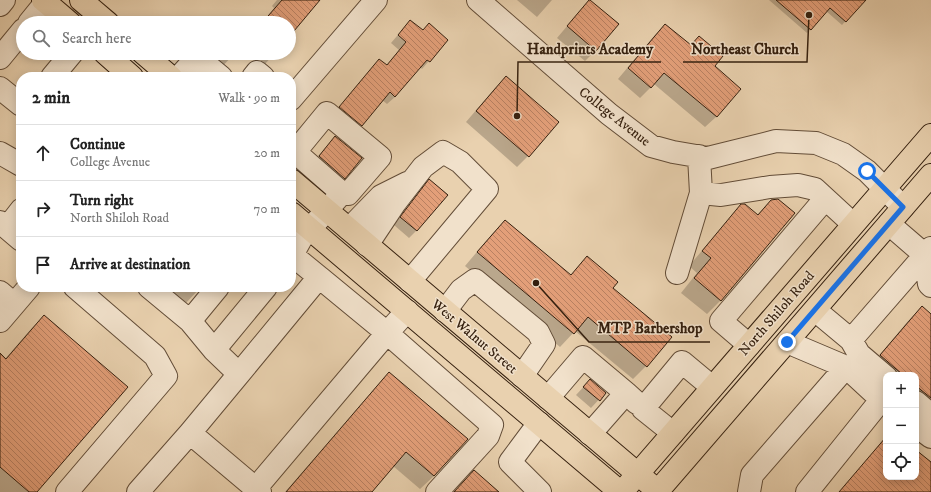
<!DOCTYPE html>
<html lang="en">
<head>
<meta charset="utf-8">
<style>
  :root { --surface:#fff; --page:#f2f2f2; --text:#222; --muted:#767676; --line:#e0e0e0 }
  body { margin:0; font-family:"IM FELL DW Pica",serif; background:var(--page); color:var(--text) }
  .controls { position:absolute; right:12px; bottom:12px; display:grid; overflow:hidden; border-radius:8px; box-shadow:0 2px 10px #0003 }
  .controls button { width:36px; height:36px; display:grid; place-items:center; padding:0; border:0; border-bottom:1px solid var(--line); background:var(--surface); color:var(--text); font:20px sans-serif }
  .stop { position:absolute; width:12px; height:12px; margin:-9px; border:3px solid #1a73e8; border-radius:50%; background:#fff }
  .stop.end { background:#1a73e8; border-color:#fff; box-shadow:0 1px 4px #0008 }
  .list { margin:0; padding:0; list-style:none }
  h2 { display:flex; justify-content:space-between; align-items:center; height:52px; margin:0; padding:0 16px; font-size:17px }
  h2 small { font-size:13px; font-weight:400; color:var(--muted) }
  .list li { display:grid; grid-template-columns:26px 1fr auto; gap:12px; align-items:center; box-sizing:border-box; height:56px; padding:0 16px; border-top:1px solid var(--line) }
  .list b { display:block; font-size:15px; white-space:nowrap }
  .list p { margin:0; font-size:13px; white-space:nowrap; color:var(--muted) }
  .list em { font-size:13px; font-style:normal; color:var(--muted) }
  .icon { flex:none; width:22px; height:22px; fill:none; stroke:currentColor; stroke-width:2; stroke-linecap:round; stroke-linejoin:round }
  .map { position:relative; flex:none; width:931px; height:492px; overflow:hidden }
  .search { position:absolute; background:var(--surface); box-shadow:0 2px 10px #0003; left:16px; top:16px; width:280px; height:44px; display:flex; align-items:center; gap:10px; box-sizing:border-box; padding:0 14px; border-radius:22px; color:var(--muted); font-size:15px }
  .panel { position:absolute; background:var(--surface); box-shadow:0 2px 10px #0003; left:16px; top:72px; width:280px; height:220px; border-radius:16px }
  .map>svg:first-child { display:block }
  .shadow { fill:#0003 }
  .building { fill:url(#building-back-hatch); stroke:#35200f }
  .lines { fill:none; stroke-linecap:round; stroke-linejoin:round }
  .minor-casing { stroke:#624c37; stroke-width:24 }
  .major-casing { stroke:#35200f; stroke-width:24 }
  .minor { stroke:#f1e1cb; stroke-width:22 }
  .major { stroke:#e9d1af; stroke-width:22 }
  .route { stroke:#1a73e8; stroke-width:5 }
  .labels { text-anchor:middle; stroke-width:3; stroke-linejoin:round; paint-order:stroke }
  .street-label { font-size:14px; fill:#35200f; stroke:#f1e1cb }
  .leader { fill:none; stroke:#35200f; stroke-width:1.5 }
  .callout-dot { fill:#35200f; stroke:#f1e1cb; stroke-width:1.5 }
  .callout-label { font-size:15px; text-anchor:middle; font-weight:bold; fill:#35200f; stroke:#f1e1cb; stroke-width:3; stroke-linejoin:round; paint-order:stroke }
</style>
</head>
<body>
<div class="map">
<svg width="931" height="492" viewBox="0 0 931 492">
  <defs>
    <pattern id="building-back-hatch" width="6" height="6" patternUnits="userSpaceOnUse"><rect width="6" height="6" fill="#e39f79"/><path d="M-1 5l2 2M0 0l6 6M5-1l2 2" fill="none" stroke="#b98162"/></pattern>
  </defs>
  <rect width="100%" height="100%" fill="#e9d1af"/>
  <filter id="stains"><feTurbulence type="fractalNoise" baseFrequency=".005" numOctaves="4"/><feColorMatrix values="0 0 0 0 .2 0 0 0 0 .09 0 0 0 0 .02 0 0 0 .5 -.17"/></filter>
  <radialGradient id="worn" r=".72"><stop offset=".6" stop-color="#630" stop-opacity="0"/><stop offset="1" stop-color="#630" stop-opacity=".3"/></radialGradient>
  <!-- shadow -->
  <path class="shadow" d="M277,0H319L289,37V23H262L274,8L272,6Z
    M517,0H552L537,17Z
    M769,0H865L842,25L826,11L807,33Z
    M590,1L596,50L585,61L557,38L579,12Z
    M665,25L690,46L699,37L713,66L740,89L716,117L705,127L654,84L640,98L618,79L654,36Z
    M403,29L429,61L422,69L420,67L395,97L387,104L382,100L354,132L333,115L372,68L386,66L399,50L391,43Z
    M193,53H235L218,71Z
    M252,53H275L265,64Z
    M506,78L528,156L517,167L466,122L495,88Z
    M335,138L344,178L333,189L309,167L325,148Z
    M430,180L447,195L416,231L409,238L394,225L422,188Z
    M771,200L721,300L707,314L681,293L697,273L689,266L728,220L742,205L757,215Z
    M506,221L570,276L587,258L612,288L646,366L633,379L575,331L560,347L465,266L492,234Z
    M144,287H201L185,304Z
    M922,307L931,315V424L916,411V375H886L867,370L908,321Z
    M44,316L36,492H0V355L5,359L30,330Z
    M389,373L434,476L420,489L393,466L371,492H285L376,387Z
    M590,380L605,393L591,408L576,395Z"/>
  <!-- building -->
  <path class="building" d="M282,0H320L289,37V23H262Z
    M589,0H590L619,24L596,51L567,26Z
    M776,0H866L846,22L830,8L811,30Z
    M410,20L423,30L429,23L448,40L430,62L427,60L395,97L390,92L362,126L339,107L379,59L387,65L406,42L398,35Z
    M665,24L691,45L699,36L723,56L715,66L741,89L717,117L664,73L651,88L628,68Z
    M506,76L559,122L529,157L476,111Z
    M335,136L362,158L345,179L319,156Z
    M429,179L448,195L417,231L400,217Z
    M778,199L795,213L721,301L694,278L711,258L702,251L741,204H745L758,215L771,200Z
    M505,220L571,275L587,256L618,282L613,288L672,337L647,367L588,317L574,334L477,252Z
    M922,306L931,314V398L916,386V375H903L880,355Z
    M44,315L128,387L37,492H29L0,467V353L6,359Z
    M389,372L468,439L434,476L406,452L372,492H286Z
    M590,379L606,393L600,401L583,387Z
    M886,437V477H916V450L931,462V492H839Z
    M474,470L499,492H454Z"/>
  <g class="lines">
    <defs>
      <path id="minor" d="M478,0L609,114L651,146L673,152L708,158L776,141L816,143L843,154L867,171L903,207
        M0,5L4,0
        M29,23L46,2V0
        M0,58L23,30
        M52,77L72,53
        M179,77L197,57L221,77
        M253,77L257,72L263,77
        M0,88L21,105
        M291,99L376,0
        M0,153L21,165
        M701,193L721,195L770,187L798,185L815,189L853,224
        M0,222L21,240
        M889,224L925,255L929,284L931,286
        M7,228L21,210
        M349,229L381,196L407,183
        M367,245L395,203L423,167L443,152L460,162L487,189L410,281
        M291,257L301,239L342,193L295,152L327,113L380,157L348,194L342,193
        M677,273L701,193L699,156
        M149,287L190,321L214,350L239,374L190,433L260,492
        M0,292L14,304
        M815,310L851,340L859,354L886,377
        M407,311L387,333L492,425L488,436L437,492
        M445,311L461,290L475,280L538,332L544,344L522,376
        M0,321L29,287
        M190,321L218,287
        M851,340L931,248
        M749,345L721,321L825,199
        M214,350L266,287
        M846,367L886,404
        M239,374L319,277L292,255
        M548,398L583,357L626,393
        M916,402L931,415
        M539,423L510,462L540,492
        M916,426L931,437
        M673,433L643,409L682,362L712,387
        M590,434L626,393L637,403
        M256,488L387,333L319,277
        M67,492L166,376L155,356L75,287
        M138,492L190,433
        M749,492L752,475L846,367L787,342
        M807,492L881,400"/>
      <path id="major" d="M43,0L70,23
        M81,0L108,23
        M105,53L132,77
        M143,53L171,77
        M291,180L659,492
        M291,213L620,492
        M622,492L931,135
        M657,492L931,175"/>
    </defs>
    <!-- minor casing -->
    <use href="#minor" class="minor-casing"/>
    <!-- major casing -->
    <use href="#major" class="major-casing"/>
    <!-- minor -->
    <use href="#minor" class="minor"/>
    <!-- major -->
    <use href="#major" class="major"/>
  </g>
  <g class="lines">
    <!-- route -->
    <path class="route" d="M787,342L903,207L867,171"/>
  </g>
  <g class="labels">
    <!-- street labels -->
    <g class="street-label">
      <text transform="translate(615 116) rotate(38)" y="5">College Avenue</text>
      <text transform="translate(776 313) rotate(-49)" y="5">North Shiloh Road</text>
      <text transform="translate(475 336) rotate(40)" y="5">West Walnut Street</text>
    </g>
  </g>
  <!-- callouts -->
  <path class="leader" d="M517 116L518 62H661M809 15L807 62H683M536 283L589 342H710"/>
  <g class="callout-dot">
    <circle cx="517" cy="116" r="4"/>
    <circle cx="809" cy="15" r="4"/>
    <circle cx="536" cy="283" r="4"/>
  </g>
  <g class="callout-label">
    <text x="590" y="54">Handprints Academy</text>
    <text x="745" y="54">Northeast Church</text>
    <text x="650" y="333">MTP Barbershop</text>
  </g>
  <rect width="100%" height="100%" filter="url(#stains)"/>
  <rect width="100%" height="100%" fill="url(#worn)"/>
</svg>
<div class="controls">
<button>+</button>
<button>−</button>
<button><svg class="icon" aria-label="locate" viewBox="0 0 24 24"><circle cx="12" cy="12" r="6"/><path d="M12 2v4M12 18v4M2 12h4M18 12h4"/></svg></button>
</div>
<div class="stop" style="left:867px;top:171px"></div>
<div class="stop end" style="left:787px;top:342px"></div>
<div class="search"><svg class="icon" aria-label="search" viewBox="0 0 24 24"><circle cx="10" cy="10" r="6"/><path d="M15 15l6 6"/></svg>Search here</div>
<section class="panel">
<h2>2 min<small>Walk · 90 m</small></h2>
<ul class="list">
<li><svg class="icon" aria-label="ahead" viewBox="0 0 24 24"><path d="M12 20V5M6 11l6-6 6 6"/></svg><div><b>Continue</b><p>College Avenue</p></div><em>20 m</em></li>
<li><svg class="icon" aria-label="right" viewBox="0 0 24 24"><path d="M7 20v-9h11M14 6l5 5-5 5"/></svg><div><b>Turn right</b><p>North Shiloh Road</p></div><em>70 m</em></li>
<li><svg class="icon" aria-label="arrive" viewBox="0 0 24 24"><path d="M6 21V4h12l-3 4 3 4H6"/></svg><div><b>Arrive at destination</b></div></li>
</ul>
</section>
</div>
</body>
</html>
